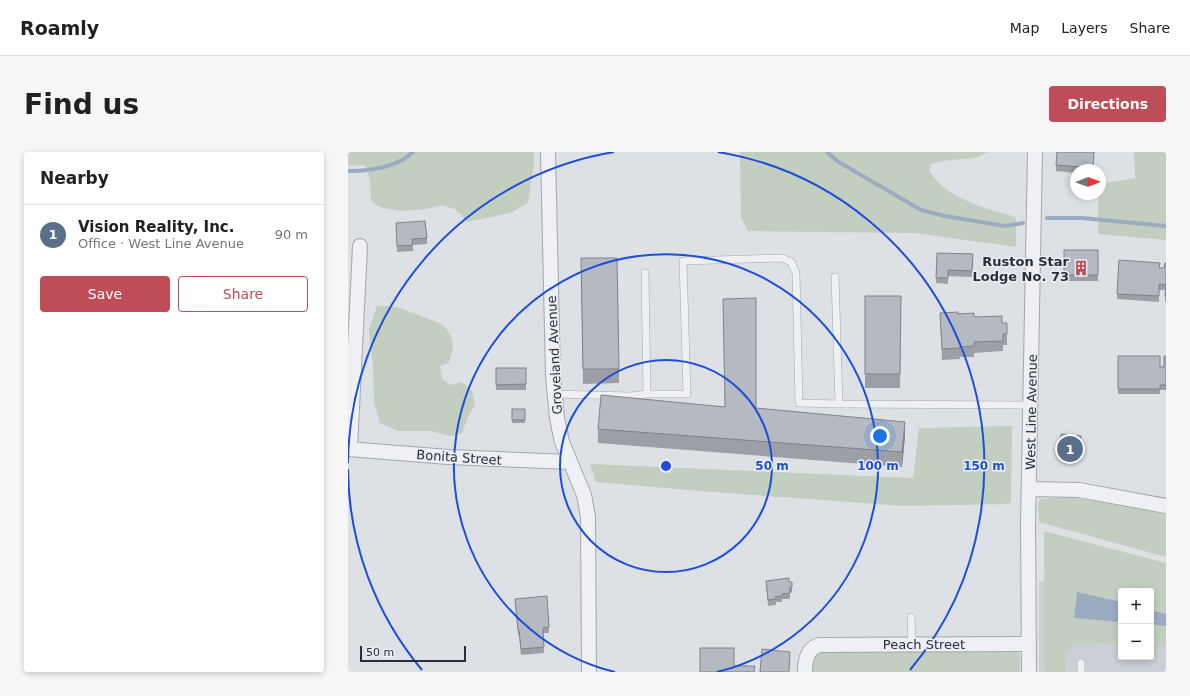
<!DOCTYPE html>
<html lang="en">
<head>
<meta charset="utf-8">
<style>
  :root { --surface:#fff; --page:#f6f6f6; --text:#202124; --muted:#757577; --line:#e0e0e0; --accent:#be4d58 }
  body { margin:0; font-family:"DejaVu Sans",sans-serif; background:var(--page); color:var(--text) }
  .controls { position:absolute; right:12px; bottom:12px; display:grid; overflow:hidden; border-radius:4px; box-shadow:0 2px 6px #0003 }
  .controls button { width:36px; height:36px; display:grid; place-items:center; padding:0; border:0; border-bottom:1px solid var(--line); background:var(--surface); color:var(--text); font:20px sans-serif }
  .compass { position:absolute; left:722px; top:12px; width:36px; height:36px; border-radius:50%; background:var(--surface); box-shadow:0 2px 6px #0003; rotate:89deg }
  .scale { position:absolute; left:12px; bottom:10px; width:106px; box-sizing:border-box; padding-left:4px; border:2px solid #282e3a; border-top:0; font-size:11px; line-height:14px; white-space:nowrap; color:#282e3a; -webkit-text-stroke:3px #eceef3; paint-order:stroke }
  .you { position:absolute; left:532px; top:284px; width:14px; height:14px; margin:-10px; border:3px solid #fff; border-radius:50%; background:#1a73e8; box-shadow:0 0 0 6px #1a73e833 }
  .badge { display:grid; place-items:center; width:26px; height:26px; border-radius:50%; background:var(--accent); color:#fff; font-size:13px; font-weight:700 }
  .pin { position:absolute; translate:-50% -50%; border:2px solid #fff; box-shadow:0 1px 4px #0006 }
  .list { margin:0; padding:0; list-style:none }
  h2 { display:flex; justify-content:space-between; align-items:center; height:52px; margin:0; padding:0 16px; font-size:17px }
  h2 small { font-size:13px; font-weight:400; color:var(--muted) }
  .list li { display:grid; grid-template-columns:26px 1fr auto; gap:12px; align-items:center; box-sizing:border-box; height:60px; padding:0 16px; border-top:1px solid var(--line) }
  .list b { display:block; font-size:15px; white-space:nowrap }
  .list p { margin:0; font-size:13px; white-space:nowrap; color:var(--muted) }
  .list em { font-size:13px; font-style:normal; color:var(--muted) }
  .actions { display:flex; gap:8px; padding:12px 16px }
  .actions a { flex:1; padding:9px 0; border:1px solid var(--accent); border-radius:4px; text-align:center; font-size:14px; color:var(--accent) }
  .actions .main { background:var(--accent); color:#fff }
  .map { position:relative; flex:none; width:818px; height:520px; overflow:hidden; border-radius:4px }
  header { display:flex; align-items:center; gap:24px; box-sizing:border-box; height:56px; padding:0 20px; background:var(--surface); border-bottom:1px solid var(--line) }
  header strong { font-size:19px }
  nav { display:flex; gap:22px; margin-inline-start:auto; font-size:14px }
  .intro { display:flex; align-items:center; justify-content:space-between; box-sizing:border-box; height:96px; padding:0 24px }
  h1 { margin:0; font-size:28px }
  .button { padding:10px 18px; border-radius:4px; background:var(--accent); color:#fff; font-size:14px; font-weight:700 }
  main { display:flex; gap:24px; padding:0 24px }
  aside { flex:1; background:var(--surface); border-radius:4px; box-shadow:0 2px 6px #0003 }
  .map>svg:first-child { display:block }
  .built { fill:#cbcfd6; fill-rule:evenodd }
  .green { fill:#c2cebf }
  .water { fill:#9bacc2 }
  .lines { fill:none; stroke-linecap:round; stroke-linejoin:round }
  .stream { stroke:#9bacc2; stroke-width:4 }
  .service-casing { stroke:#a3a7ae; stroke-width:8 }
  .minor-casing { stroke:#a3a7ae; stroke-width:16 }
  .service { stroke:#eff0f4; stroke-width:7 }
  .minor { stroke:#eff0f4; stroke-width:14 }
  .wall { fill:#9c9fa6 }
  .shaded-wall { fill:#7f8287 }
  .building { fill:#b5b9c1; stroke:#7f8287 }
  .ring { fill:none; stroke:#1d4ed8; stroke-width:2 }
  .labels { text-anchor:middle; stroke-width:3; stroke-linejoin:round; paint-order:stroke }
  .poi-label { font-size:13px; font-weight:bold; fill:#282e3a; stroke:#eceef3; text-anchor:end }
  .street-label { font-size:13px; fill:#282e3a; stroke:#eceef3 }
  .centre { fill:#1d4ed8; stroke:#eceef3; stroke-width:2 }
  .ring-label { font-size:12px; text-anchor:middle; font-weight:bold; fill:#1d4ed8; stroke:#eceef3; stroke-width:3; stroke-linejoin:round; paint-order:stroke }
</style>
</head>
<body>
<header>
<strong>Roamly</strong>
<nav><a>Map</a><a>Layers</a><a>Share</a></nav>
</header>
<div class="intro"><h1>Find us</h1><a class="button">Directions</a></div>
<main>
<aside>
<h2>Nearby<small></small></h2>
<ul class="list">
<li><span class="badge" style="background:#5c6f8a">1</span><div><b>Vision Reality, Inc.</b><p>Office · West Line Avenue</p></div><em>90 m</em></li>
</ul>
<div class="actions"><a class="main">Save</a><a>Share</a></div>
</aside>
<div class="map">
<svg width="818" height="520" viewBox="0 0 818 520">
  <rect width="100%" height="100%" fill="#dde0e5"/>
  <!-- built -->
  <path class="built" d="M691,429H755L777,432L818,443V520H691ZM773,439H803V505H773Z"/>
  <!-- green -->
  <path class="green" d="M0,0H186V11L180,51L162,61L119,70L114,63L106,57L94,53L79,57L52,59L31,55L23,48L22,28L17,13L0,14Z
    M392,0H640C635,2 630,5 625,6C611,8 597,7 583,12L581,19C585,23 588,28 591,31C611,50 643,58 668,65V95L567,81L400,79L393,66Z
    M786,0H818V88L750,82V42H752V32L787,26Z
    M29,154H41L52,156L89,170L97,175L104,186L105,196L101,211L92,214L94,227L104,233L114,230L124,239L127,253L120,265L114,281L102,284L82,279H50L32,271L26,251L25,215L21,178Z
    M664,274L663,351L655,352L555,354L352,339L248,330L242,312L565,326L571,276Z
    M720,345L762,351L818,362V405L691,370L690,351L692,347Z
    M696,379L818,411V494H810L809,505H804L803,439H773V492L727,491L718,502L717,520H697Z
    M474,497L668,498L672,503V520H462L464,505Z"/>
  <!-- water -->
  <path class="water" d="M729,440L773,450V470L726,466Z
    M803,458L818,462V474L803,472Z"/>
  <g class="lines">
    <!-- stream -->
    <path class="stream" d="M479,0L489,9L573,58L597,64L657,74L675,71
      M0,19C23,19 48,16 65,0
      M699,66H734L818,74"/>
    <defs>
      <path id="service" d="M297,121L299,242H339L335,109L434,106L443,110L448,121L451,251L491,252
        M487,125L491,252L683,253
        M206,242L282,244L299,242
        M563,465L564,492
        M733,520V511"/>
      <path id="minor" d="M200,0L205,224L209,266L214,290L236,343L240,365L241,520
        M0,297L100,305L222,310
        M2,297L12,94
        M681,337L731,338L818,354
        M457,520C457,508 459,497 471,493L681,492
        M681,520L680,371L687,0"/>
    </defs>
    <!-- service casing -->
    <use href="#service" class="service-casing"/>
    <!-- minor casing -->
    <use href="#minor" class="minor-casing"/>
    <!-- service -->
    <use href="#service" class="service"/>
    <!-- minor -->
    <use href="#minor" class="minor"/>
  </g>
  <!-- wall -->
  <path class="wall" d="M746,0L745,18H728V21L708,19V13Z
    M48,71L79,86V92L65,93V99L49,100Z
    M716,98H750V129H716Z
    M589,101L625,102L624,125L600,124V132L588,131Z
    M818,111V150H817V138H811V150L769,147V142L812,116H816Z
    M233,121L271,217V231L235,232Z
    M517,144H553L552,236H517Z
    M592,161L610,162L654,171L659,182V193H655V199L626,201V205H612V207L594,208Z
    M770,204L812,215H816L818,204V243V238H812V242H770Z
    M148,216H178V238H148Z
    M377,255L408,256L557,284L554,315L250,291V277Z
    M164,257H177V271H164Z
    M733,287L730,309L711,308V305Z
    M418,429L444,430V440L442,441V447H434V450H428V453L420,454Z
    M167,447L201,475V481H195L196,501L173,503L171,483H170Z"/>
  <!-- shaded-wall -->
  <path class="shaded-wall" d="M557,270V284L554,315V300Z"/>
  <!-- building -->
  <path class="building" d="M709,0H746L745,16L708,13Z
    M77,69L79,86L64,87L65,93L49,94L48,71Z
    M716,98H750V123H716Z
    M589,101L625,102L624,119L600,118V126H588Z
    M233,106H269L271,217H235Z
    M771,108L812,111L811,116H816L817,111H818V144H817L818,133L811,132V144L769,142Z
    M517,144H553L552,222H517Z
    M408,146V256L557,270L554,300L250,277L253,243L377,255L375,147Z
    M610,160V162L626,161V165L654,164V171H659V182H655V189L626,190V194L612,195V196L594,197L592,161Z
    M770,204H812V215H816V204H818V238V233H812V237H770Z
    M148,216H178V232L148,233Z
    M164,257H177V268H164Z
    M713,282L733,284L730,307L711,305Z
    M441,426V430H444V435H442V441L434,442V444L427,445L428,447L420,448L418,429Z
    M199,444L201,475L195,476L196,495L173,497L171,478H170L167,447Z
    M352,496H386V514H407L406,520H352Z
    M414,497L442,500L441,520H412Z"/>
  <!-- distance rings -->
  <g class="ring">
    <circle cx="318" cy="314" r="106"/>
    <path d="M267 520A212 212 0 1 1 369 520"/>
    <path d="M74 518A318 318 0 0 1 0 317M0 311A318 318 0 0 1 266 0M370 0A318 318 0 0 1 562 518"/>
  </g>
  <!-- icons -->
  <defs>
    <symbol id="building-bare" viewBox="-9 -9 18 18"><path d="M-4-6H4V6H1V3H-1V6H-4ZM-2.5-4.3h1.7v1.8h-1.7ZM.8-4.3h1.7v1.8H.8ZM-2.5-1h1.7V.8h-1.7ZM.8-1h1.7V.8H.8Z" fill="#be4d58" stroke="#eceef3" stroke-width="2.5" paint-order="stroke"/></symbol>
  </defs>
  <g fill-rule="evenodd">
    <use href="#building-bare" x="722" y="105" width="22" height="22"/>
  </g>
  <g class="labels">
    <!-- poi labels -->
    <g class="poi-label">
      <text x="721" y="114">Ruston Star<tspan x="721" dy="15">Lodge No. 73</tspan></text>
    </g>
    <!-- street labels -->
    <g class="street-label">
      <text transform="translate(206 203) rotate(-93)" y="5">Groveland Avenue</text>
      <text transform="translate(683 260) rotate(-89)" y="5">West Line Avenue</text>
      <text transform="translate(111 305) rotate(4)" y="5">Bonita Street</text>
      <text x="576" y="497">Peach Street</text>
    </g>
  </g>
  <circle cx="318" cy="314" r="6" class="centre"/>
  <g class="ring-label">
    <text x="424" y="318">50 m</text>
    <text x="530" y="318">100 m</text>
    <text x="636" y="318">150 m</text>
  </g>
</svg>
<div class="controls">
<button>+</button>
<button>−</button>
</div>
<svg class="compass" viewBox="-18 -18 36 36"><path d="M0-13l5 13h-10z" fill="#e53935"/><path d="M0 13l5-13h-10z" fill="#757577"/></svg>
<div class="scale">50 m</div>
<div class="you"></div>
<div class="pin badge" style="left:722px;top:297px;background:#5c6f8a">1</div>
</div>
</main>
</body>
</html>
